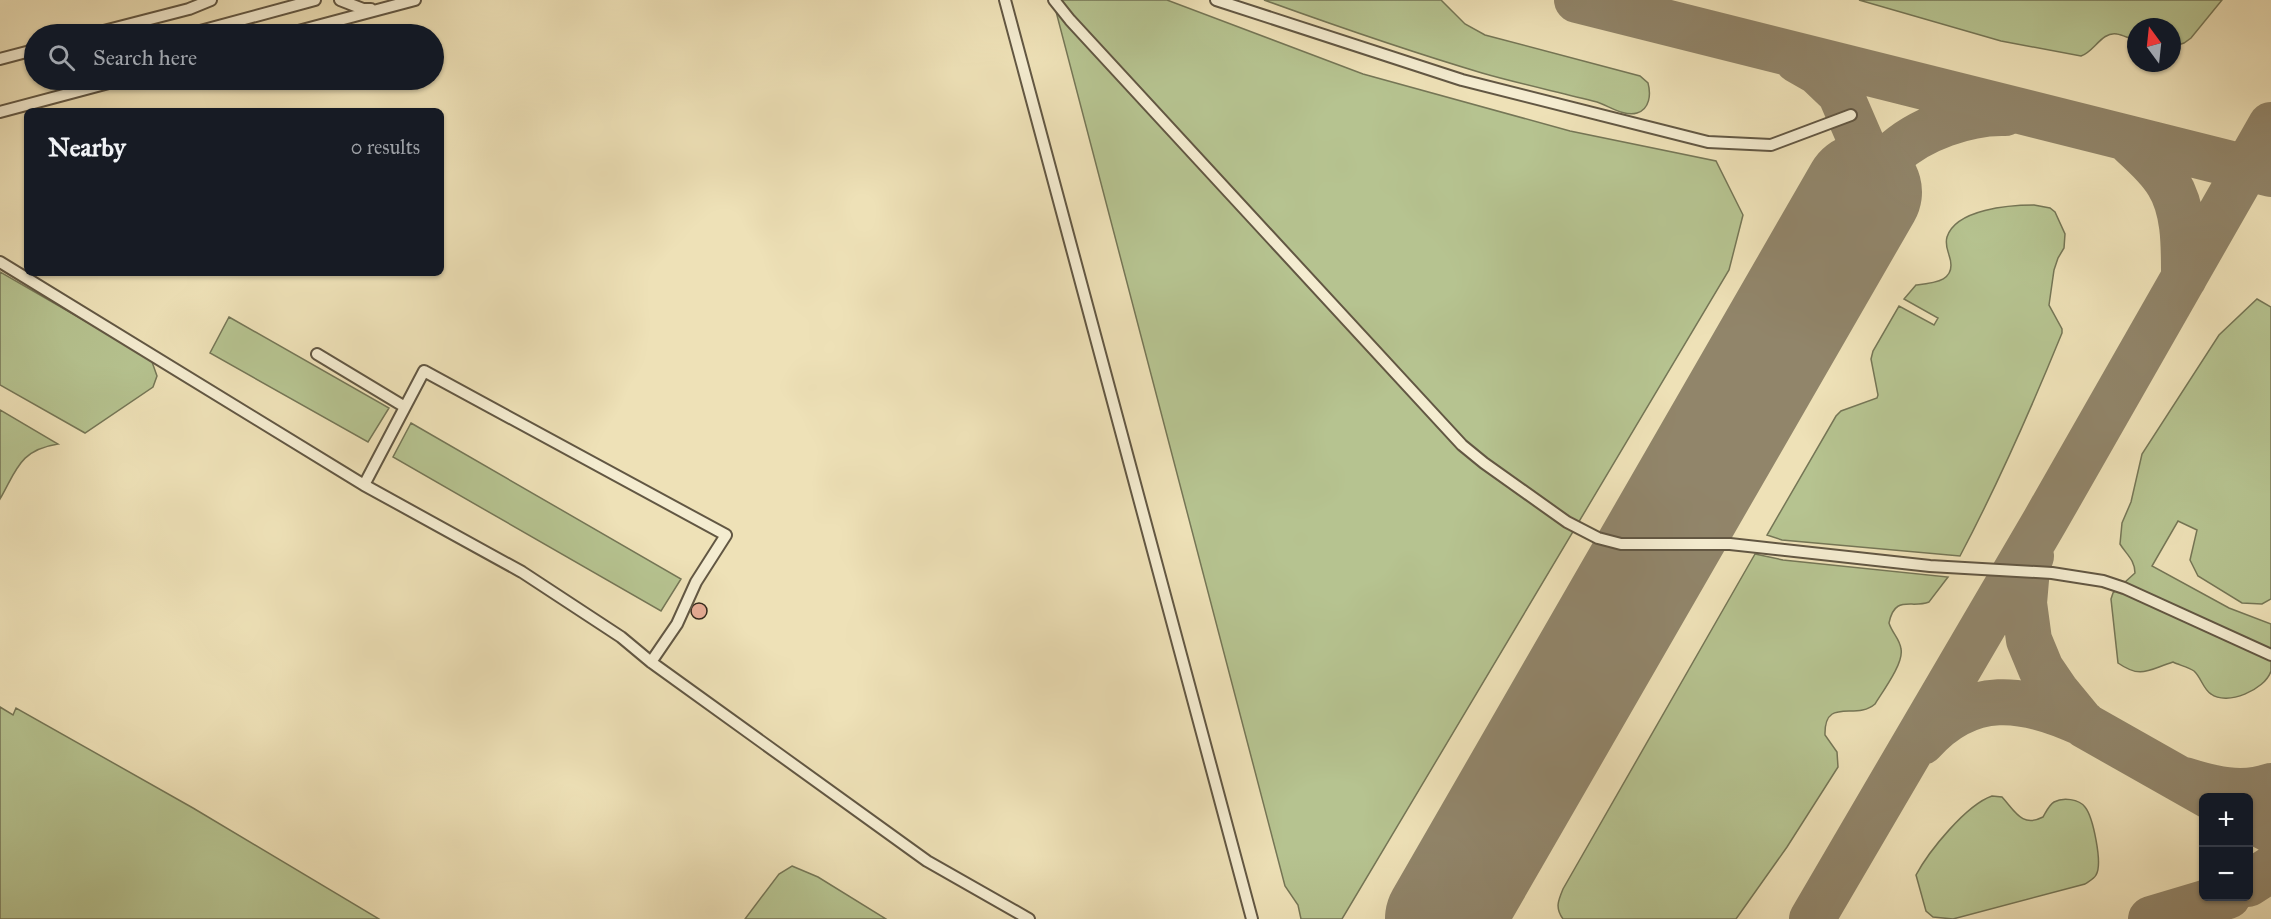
<!DOCTYPE html>
<html lang="en">
<head>
<meta charset="utf-8">
<style>
  :root { --surface:#171b24; --page:#20242c; --text:#f1f3f6; --muted:#9ea1a6; --line:#363941 }
  body { margin:0; font-family:"IM FELL Great Primer",serif; background:var(--page); color:var(--text) }
  .controls { position:absolute; right:18px; bottom:18px; display:grid; overflow:hidden; border-radius:9px; box-shadow:0 2px 4px #0004 }
  .controls button { width:54px; height:54px; display:grid; place-items:center; padding:0; border:0; border-bottom:2px solid var(--line); background:var(--surface); color:var(--text); font:30px sans-serif }
  .compass { position:absolute; left:2127px; top:18px; width:54px; height:54px; border-radius:50%; background:var(--surface); box-shadow:0 2px 4px #0004; rotate:345deg }
  .list { margin:0; padding:0; list-style:none }
  h2 { display:flex; justify-content:space-between; align-items:center; height:78px; margin:0; padding:0 24px; font-size:26px }
  h2 small { font-size:20px; font-weight:400; color:var(--muted) }
  .icon { flex:none; width:33px; height:33px; fill:none; stroke:currentColor; stroke-width:2; stroke-linecap:round; stroke-linejoin:round }
  .map { position:relative; flex:none; width:2271px; height:919px; overflow:hidden }
  .search { position:absolute; background:var(--surface); box-shadow:0 2px 4px #0004; left:24px; top:24px; width:420px; height:66px; display:flex; align-items:center; gap:15px; box-sizing:border-box; padding:0 21px; border-radius:33px; color:var(--muted); font-size:22px }
  .panel { position:absolute; background:var(--surface); box-shadow:0 2px 4px #0004; left:24px; top:108px; width:420px; height:168px; border-radius:9px }
  .map>svg:first-child { display:block }
  .green { fill:#b6c390; stroke:#757656; stroke-width:1.5 }
  .lines { fill:none; stroke-linecap:round; stroke-linejoin:round }
  .taxiway { stroke:#91856a; stroke-width:46 }
  .runway { stroke:#91856a; stroke-width:118 }
  .building { fill:#e5ab94; stroke:#34291c; stroke-width:1.5 }
  .lane-casing { stroke:#625743; stroke-width:14 }
  .lane { stroke:#f4ecd0; stroke-width:10 }
</style>
</head>
<body>
<div class="map">
<svg width="2271" height="919" viewBox="0 0 2271 919">
  <rect width="100%" height="100%" fill="#eee1b7"/>
  <filter id="stains"><feTurbulence type="fractalNoise" baseFrequency=".00333" numOctaves="4"/><feColorMatrix values="0 0 0 0 .2 0 0 0 0 .09 0 0 0 0 .02 0 0 0 .5 -.17"/></filter>
  <radialGradient id="worn" r=".72"><stop offset=".6" stop-color="#630" stop-opacity="0"/><stop offset="1" stop-color="#630" stop-opacity=".3"/></radialGradient>
  <!-- green -->
  <path class="green" d="M1053,0H1167L1363,74L1570,131L1716,161L1743,215L1729,270L1342,919H1301L1298,905L1285,886Z
    M1264,0H1441L1465,24L1485,35L1640,76L1648,83C1651,94 1650,109 1637,113C1624,117 1609,106 1597,102C1559,92 1520,84 1482,73C1408,51 1336,26 1264,0Z
    M1859,0H2222L2191,38L2184,43L2172,47V27H2136V40C2130,39 2123,35 2117,34C2102,31 2094,52 2081,56L2001,41Z
    M2034,205L2050,208L2055,212L2065,234L2064,248L2058,258L2054,270L2049,305L2062,329V333C2031,409 1998,484 1960,556L1782,540L1767,535L1836,416L1841,411L1877,398L1878,395L1871,359L1873,351L1899,306L1934,325L1938,318L1904,299L1916,285C1935,283 1958,281 1949,255C1947,248 1945,244 1947,237C1956,209 2010,205 2034,205Z
    M0,272L151,359L157,376L153,387L85,433L0,385Z
    M2257,299L2271,307V599L2262,604L2242,603L2198,576L2190,560L2197,530L2178,521L2152,566L2229,608L2271,624C2271,637 2271,660 2271,671C2265,690 2227,706 2211,694C2203,689 2201,677 2194,671C2188,667 2179,665 2173,662C2148,670 2141,679 2118,663L2111,599L2113,593L2135,573C2135,560 2126,554 2120,544L2122,523L2131,502L2142,454L2219,335Z
    M229,317L389,408L368,442L210,353Z
    M0,410L58,444C20,450 17,469 0,499Z
    M411,423L681,579L661,611L393,457Z
    M1755,554L1783,560L1948,577L1929,602C1911,609 1895,594 1889,623C1892,633 1900,639 1901,649C1904,663 1883,691 1875,704C1856,721 1824,696 1825,735L1837,752L1838,767L1787,847L1736,919H1563C1555,908 1558,901 1563,889Z
    M0,707L13,715L16,708L193,808L379,919H0Z
    M1992,796L2002,797C2015,811 2022,828 2043,817C2046,812 2049,805 2054,802C2063,797 2079,799 2085,807C2093,817 2103,864 2096,875C2094,879 2089,881 2085,884L1953,919L1933,917L1926,911L1916,875C1929,851 1966,805 1992,796Z
    M792,866L818,877L886,919H745L779,874Z"/>
  <g class="lines">
    <!-- taxiway -->
    <path class="taxiway" d="M1577,0L2271,174
      M1797,60L1818,72L1840,93L1862,144L1866,168L1863,192
      M2127,139C2141,152 2158,166 2168,183C2185,210 2184,247 2184,278
      M1863,192C1872,180 1881,166 1892,155C1919,129 1968,112 2005,113
      M2031,556L2027,568L2024,603L2029,640L2041,669L2056,691L2084,725L2213,798
      M1922,742C1970,688 2024,696 2084,724
      M2184,780C2212,789 2242,796 2271,786
      M2248,818L2271,830
      M2248,884L2271,869
      M1812,919L2045,521L2271,125
      M2151,919L2228,896"/>
    <!-- runway -->
    <path class="runway" d="M1444,919L1863,192"/>
  </g>
  <!-- building -->
  <path class="building" d="M691 611a8 8 0 1 1 16 0a8 8 0 1 1-16 0Z"/>
  <g class="lines">
    <defs>
      <path id="lane" d="M340,0L363,9H371
        M1005,0L1252,919
        M1054,0L1070,20L1462,445L1484,463L1567,522L1598,538L1621,544H1730L1930,566L2052,573L2103,581L2124,588L2271,655
        M1216,0L1462,80L1708,142L1771,145L1851,115
        M92,34L189,9L211,0
        M189,34L315,0
        M287,34L415,0
        M0,59L34,50
        M0,112L120,80
        M0,262L364,485L522,572L621,637L651,662L927,861L1029,919
        M317,354L405,407
        M364,485L424,371L726,535L696,582L677,624L651,662"/>
    </defs>
    <!-- lane casing -->
    <use href="#lane" class="lane-casing"/>
    <!-- lane -->
    <use href="#lane" class="lane"/>
  </g>
  <rect width="100%" height="100%" filter="url(#stains)"/>
  <rect width="100%" height="100%" fill="url(#worn)"/>
</svg>
<div class="controls">
<button>+</button>
<button>−</button>
</div>
<svg class="compass" viewBox="-18 -18 36 36"><path d="M0-13l5 13h-10z" fill="#e53935"/><path d="M0 13l5-13h-10z" fill="#9ea1a6"/></svg>
<div class="search"><svg class="icon" aria-label="search" viewBox="0 0 24 24"><circle cx="10" cy="10" r="6"/><path d="M15 15l6 6"/></svg>Search here</div>
<section class="panel">
<h2>Nearby<small>0 results</small></h2>
<ul class="list">
</ul>
</section>
</div>
</body>
</html>
